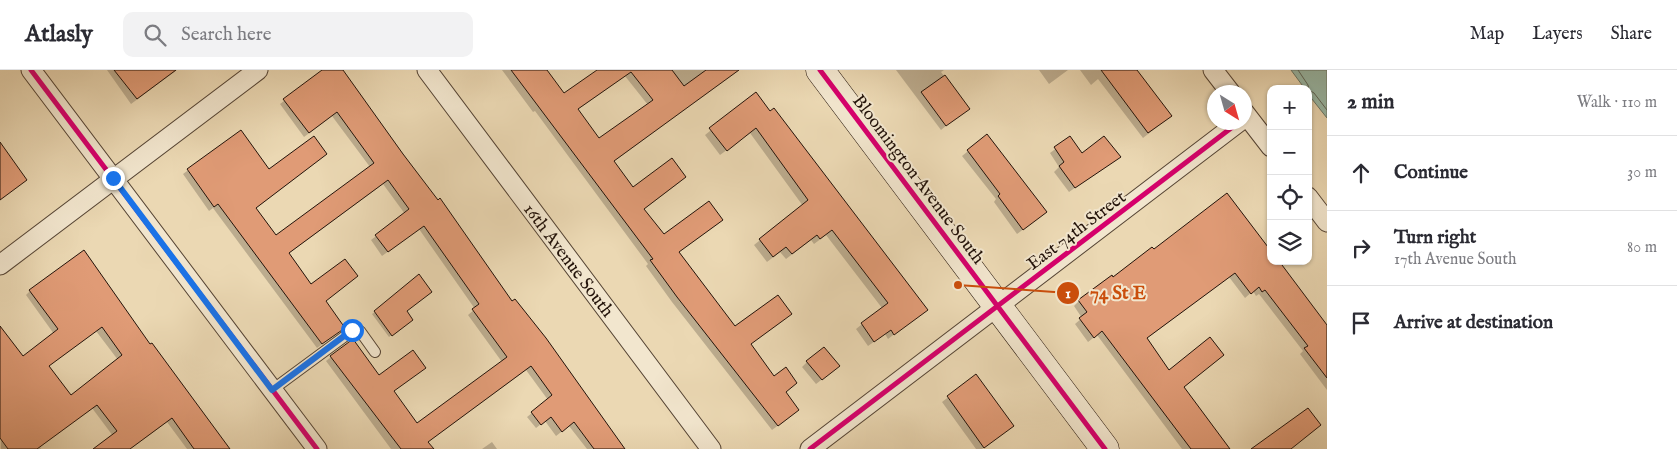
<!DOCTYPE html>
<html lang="en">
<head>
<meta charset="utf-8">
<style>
  :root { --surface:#fff; --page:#f2f2f3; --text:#2b2b33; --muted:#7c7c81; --line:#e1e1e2 }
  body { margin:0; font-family:"IM FELL English",serif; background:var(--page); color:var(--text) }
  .controls { position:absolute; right:15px; top:15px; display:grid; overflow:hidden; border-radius:10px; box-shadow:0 1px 4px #0004 }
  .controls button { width:45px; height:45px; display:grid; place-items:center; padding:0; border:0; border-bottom:1px solid var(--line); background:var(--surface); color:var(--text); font:25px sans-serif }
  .compass { position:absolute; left:1207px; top:15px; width:45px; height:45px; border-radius:50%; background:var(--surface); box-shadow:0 1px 4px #0004; rotate:143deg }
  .stop { position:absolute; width:15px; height:15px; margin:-11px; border:4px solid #1a73e8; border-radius:50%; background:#fff }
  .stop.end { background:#1a73e8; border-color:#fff; box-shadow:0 1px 5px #0008 }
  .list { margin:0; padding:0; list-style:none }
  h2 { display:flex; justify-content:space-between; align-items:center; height:65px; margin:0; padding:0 20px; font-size:21px }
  h2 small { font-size:16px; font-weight:400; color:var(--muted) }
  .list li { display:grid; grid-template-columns:32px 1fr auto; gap:15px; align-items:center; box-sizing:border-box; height:75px; padding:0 20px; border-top:1px solid var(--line) }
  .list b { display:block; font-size:19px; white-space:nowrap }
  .list p { margin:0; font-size:16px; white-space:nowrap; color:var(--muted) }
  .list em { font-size:16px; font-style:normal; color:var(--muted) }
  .icon { flex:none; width:28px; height:28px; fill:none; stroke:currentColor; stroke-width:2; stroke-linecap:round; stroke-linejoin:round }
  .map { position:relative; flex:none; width:1327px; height:379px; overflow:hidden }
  header { display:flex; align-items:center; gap:30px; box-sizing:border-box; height:70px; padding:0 25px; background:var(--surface); border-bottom:1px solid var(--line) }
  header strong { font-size:24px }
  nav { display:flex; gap:28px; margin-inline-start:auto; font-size:18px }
  .search { width:350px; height:45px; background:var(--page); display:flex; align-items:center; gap:12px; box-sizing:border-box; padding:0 18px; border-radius:10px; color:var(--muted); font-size:19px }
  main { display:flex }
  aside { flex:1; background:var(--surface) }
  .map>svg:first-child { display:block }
  .water { fill:#99baa9; stroke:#6a7769 }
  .shadow { fill:#0003; fill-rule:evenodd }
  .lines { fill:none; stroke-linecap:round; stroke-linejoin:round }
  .shore { stroke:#5e665a; stroke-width:1 }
  .building { fill:#e09b76; stroke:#23130a; fill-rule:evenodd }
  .lane-casing { stroke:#554434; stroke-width:12 }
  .street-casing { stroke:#554434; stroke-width:21 }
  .secondary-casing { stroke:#23130a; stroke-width:29 }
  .lane { stroke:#f2e6ce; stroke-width:10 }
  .street { stroke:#f2e6ce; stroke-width:19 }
  .secondary { stroke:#f2e6ce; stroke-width:28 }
  .cycleway-casing { stroke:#f2e6ce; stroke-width:8 }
  .cycleway { stroke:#d6006c; stroke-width:5 }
  .route { stroke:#1a73e8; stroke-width:6 }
  .labels { text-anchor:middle; stroke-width:4; stroke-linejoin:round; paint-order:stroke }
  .street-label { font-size:18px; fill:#23130a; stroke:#f2e6ce }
  .leader { fill:none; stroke:#ca4e0c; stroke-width:2 }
  .callout-dot { fill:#ca4e0c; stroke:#f2e6ce; stroke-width:2 }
  .mark-label { font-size:15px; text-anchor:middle; font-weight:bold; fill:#fff }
  .callout-label { font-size:19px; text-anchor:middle; font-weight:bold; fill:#ca4e0c; stroke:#f2e6ce; stroke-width:4; stroke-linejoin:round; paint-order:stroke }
</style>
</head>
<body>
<header>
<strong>Atlasly</strong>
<div class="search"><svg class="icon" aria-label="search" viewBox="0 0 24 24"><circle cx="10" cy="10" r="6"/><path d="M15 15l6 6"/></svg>Search here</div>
<nav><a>Map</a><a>Layers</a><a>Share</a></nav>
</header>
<main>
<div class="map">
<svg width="1327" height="379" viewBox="0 0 1327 379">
  <rect width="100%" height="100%" fill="#ebd8b3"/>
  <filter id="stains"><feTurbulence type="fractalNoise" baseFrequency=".004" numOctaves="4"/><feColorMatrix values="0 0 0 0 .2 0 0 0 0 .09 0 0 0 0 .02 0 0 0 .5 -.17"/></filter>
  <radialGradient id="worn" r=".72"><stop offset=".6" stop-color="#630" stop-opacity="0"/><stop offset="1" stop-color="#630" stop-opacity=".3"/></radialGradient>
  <!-- water -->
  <path class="water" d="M1291,0H1327V48L1308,24V19H1305Z"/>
  <!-- shadow -->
  <path class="shadow" d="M107,0H177L131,34Z
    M325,0H342L512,233L625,379H587L569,356L556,366L545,351L536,358L527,347L548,330L526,300L427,372L432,379H391L326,291L331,287L379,306L417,355L502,292L468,245L475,239L419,159L382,186L371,170L405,144L383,114L288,184L324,231L339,262L317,278L213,138L209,141L183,104L241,61L269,100L321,88L255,139L276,167L370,97L332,46L304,67L280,34Z
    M502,0H545L564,25L599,0H738L613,92L633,119L680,112L643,140L750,275L798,340L792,345L772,360L672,232L646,196L648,194L535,41L533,42ZM625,6L648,35L599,70L577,40Z
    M896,0H944L941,2L968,38L941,60Z
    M1039,0H1068L1049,14Z
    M1080,0H1135L1171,46L1143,68L1098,9L1091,15Z
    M756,24L926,240L888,269L885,264L868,276L856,259L882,238L826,165L814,174L811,170L786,189L780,182L767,192L754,175L803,136L750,63L720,85L705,65Z
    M987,66L1040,147L1017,164L994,132L996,129L962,86Z
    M1070,68L1082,84L1119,87L1069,122L1054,102L1059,97L1050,83Z
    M1153,181L1271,191L1327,258V320L1300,284L1303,281L1259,224L1256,226L1253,221L1245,228L1229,207L1146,269L1228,379H1182L1097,265L1088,272L1075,254L1082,248L1074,236L1079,231Z
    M30,221L150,276L228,379H187L167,352L130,379H95L113,366L92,338L40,377L41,379H1L0,258L23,288L54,264L26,225ZM96,261L118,290L71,326L48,296Z
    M375,242H405L409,252L389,267L372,244Z
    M807,292L833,301L816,314L802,297Z
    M976,306L1012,356L982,379H976L942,332Z
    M492,372L497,379H482Z"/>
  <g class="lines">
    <!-- shore -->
    <path class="shore" d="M1298,0L1308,15L1309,20L1314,23L1327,40"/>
  </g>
  <!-- building -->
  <path class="building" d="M114,0H176L137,29Z
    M322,0H343L403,84L438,130L440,128L512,231L515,229L546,268L625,379H594L574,352L562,362L551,347L541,355L531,342L552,325L531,296L428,372L434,379H401L330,286L353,269L379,305L413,280L426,298L394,321L417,353L507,287L472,239L479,234L424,156L388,182L375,165L409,139L388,110L289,183L311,214L345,189L358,206L326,231L345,258L322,274L218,134L214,137L187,99L241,60L269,99L314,66L327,84L256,138L276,165L374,93L337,42L309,63L283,29Z
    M511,0H547L564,23L597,0H672L684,16L706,0H739L614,91L633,117L672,88L686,107L644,139L664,164L709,131L723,150L679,182L735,256L778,225L792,244L751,274L774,306L786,297L797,313L786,322L799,340L778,356L677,227L650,190L653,189ZM631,2L653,30L599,68L578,39Z
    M1101,0H1137L1172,46L1148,63Z
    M945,5L970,39L946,56L921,22Z
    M756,22L770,41L774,38L928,240L894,265L891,260L874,272L861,253L888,233L832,160L820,169L817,165L792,184L786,177L773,187L759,169L808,130L756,58L727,81L709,58Z
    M987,64L1047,142L1023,160L998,126L1000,124L967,80Z
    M1070,66L1082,83L1104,66L1121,87L1075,118L1059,96L1064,92L1054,77Z
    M0,72L27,110L0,130Z
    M1227,123L1271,181V191H1279L1327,255V308L1304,278L1308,276L1265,220L1262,222L1259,217L1251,224L1235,203L1147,268L1169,300L1210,267L1224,285L1184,317L1230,379H1191L1102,261L1094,268L1079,248L1087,242L1078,230L1112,205L1113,207L1152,177L1154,179Z
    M84,180L150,274L152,273L230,379H194L172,348L130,379H93L117,361L97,335L37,379H8L0,368V256L23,286L58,259L29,220ZM102,257L122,285L71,325L49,296Z
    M419,204L432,222L407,241L413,250L392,266L374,241Z
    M824,277L840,296L822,310L806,291Z
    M976,304L1014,356L984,378L947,326Z
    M1308,338L1321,355L1291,379H1251Z"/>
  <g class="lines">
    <defs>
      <path id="lane" d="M272,320L352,261H360L375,282"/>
      <path id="street" d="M31,0L317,379
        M427,0L711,379
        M1213,0L1230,22
        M1244,42L1271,77
        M1308,127L1327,152
        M0,195L258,0
        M810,379L1239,52"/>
      <path id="secondary" d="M820,0L1105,379"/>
    </defs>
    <!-- lane casing -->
    <use href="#lane" class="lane-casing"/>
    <!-- street casing -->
    <use href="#street" class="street-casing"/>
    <!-- secondary casing -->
    <use href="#secondary" class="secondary-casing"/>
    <!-- lane -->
    <use href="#lane" class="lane"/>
    <!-- street -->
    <use href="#street" class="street"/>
    <!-- secondary -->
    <use href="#secondary" class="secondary"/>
    <defs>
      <path id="cycleway" d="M31,0L317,379
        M820,0L1105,379
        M810,379L1239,52"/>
    </defs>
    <!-- cycleway casing -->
    <use href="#cycleway" class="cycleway-casing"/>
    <!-- cycleway -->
    <use href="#cycleway" class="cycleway"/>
  </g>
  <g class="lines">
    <!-- route -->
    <path class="route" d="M113,108L272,320L352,260"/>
  </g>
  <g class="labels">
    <!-- street labels -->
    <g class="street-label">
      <text transform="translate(919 109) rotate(53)" y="6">Bloomington Avenue South</text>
      <text transform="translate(1076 160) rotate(-37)" y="6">East 74th Street</text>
      <text transform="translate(569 190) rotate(53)" y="6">16th Avenue South</text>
    </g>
  </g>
  <!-- callouts -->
  <path class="leader" d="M958 215L1068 223"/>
  <g class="callout-dot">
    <circle cx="958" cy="215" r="5"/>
    <circle cx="1068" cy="223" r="12"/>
  </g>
  <g class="mark-label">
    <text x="1068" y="228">1</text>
  </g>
  <g class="callout-label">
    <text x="1118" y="229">74 St E</text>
  </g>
  <rect width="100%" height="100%" filter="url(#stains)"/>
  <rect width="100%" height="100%" fill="url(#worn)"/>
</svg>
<div class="controls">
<button>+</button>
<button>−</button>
<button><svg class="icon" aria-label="locate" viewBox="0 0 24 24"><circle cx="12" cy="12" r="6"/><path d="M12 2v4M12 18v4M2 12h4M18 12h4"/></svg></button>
<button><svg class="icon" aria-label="layers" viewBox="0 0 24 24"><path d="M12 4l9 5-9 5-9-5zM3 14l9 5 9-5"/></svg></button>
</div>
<svg class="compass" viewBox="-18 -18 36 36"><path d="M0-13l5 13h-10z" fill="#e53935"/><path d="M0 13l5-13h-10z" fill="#7c7c81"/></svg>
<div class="stop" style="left:352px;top:260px"></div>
<div class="stop end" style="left:113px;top:108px"></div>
</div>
<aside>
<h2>2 min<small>Walk · 110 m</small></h2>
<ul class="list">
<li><svg class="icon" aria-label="ahead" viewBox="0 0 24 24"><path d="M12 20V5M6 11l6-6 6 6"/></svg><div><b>Continue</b></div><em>30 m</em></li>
<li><svg class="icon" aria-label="right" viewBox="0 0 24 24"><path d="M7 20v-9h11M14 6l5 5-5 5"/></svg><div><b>Turn right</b><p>17th Avenue South</p></div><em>80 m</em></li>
<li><svg class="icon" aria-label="arrive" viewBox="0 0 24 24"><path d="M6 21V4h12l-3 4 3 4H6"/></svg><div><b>Arrive at destination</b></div></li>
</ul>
</aside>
</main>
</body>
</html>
